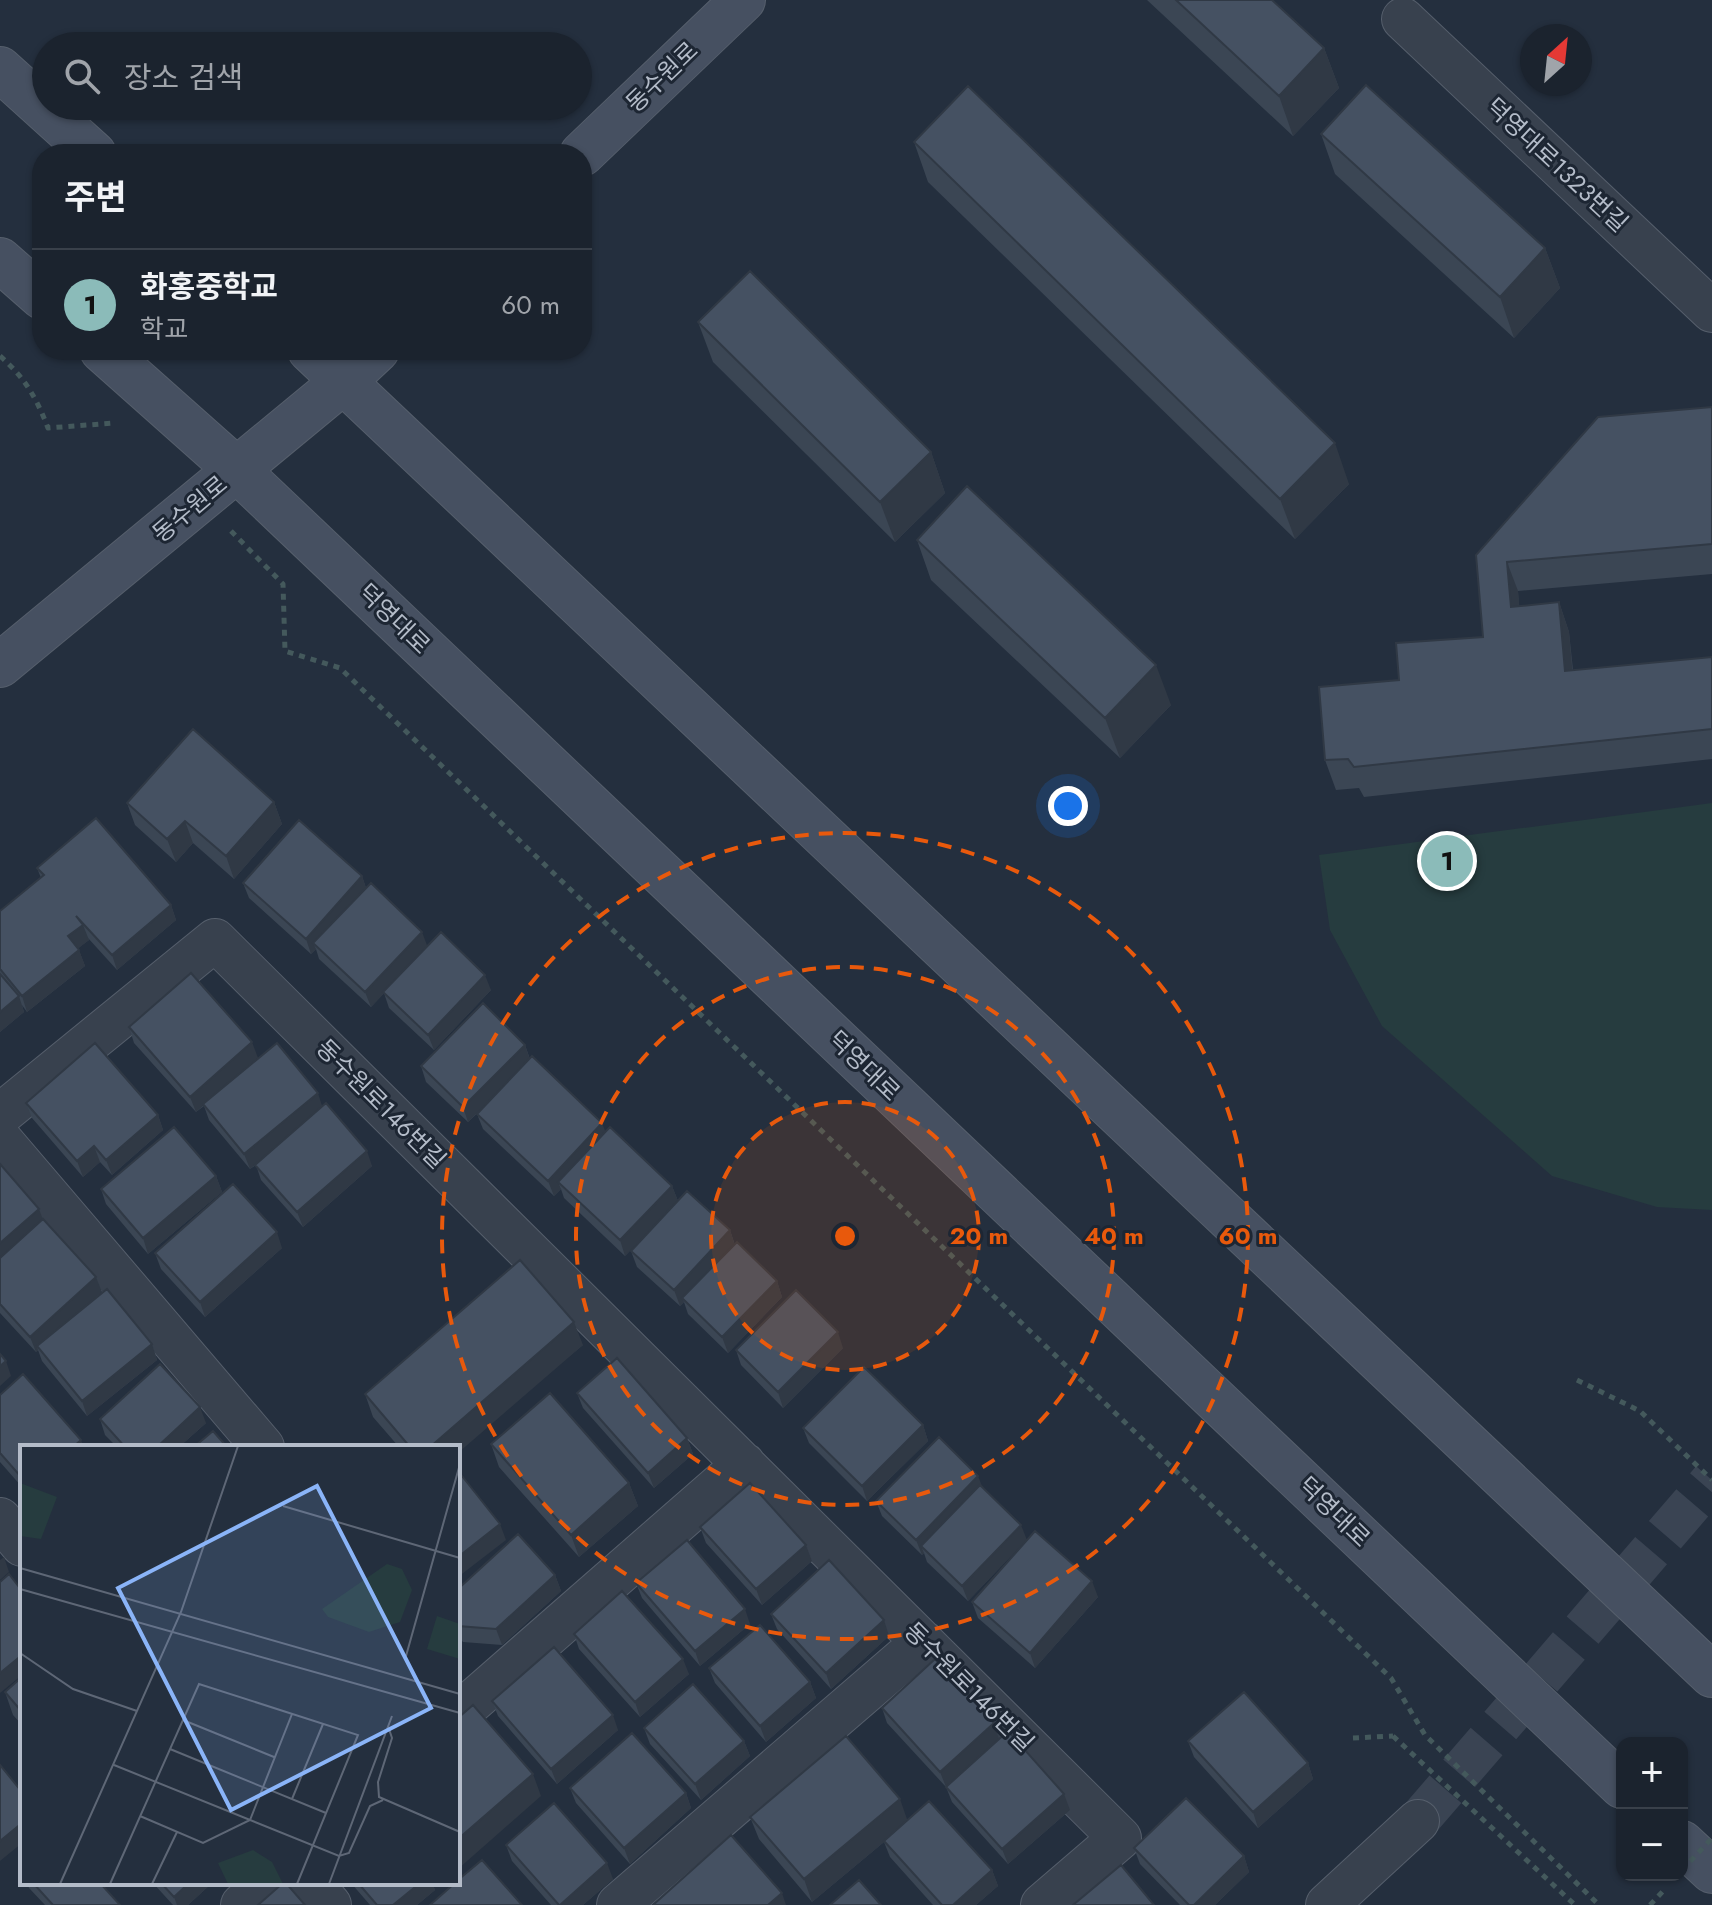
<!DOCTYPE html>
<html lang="ko">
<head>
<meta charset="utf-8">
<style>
  :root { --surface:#1b232e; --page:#242b36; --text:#f1f3f6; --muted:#a0a4aa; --line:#39404a; --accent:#8bbbb9 }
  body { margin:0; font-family:Jost,"Noto Sans KR",sans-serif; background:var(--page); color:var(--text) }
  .controls { position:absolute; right:24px; bottom:24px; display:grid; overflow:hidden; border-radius:16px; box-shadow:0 2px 6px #0004 }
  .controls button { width:72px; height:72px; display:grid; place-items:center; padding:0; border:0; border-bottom:2px solid var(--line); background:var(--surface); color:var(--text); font:40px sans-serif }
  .compass { position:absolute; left:1520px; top:24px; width:72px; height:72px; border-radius:50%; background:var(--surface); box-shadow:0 2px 6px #0004; rotate:27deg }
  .you { position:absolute; left:1068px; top:806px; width:28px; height:28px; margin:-20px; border:6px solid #fff; border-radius:50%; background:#1a73e8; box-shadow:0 0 0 12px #1a73e833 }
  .badge { display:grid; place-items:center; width:52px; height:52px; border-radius:50%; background:var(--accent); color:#111; font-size:26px; font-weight:700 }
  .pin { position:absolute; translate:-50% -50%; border:4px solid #fff; box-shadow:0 2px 8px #0006 }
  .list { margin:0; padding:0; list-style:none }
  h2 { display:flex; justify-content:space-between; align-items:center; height:104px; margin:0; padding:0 32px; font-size:34px }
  h2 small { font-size:26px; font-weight:400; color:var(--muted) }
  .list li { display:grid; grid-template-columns:52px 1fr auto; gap:24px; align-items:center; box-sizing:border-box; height:112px; padding:0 32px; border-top:2px solid var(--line) }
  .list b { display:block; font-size:30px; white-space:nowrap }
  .list p { margin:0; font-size:26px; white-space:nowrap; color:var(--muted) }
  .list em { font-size:26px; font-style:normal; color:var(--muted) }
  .icon { flex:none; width:44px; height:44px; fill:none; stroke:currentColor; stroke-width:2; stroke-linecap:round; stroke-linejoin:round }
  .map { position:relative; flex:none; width:1712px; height:1905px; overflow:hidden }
  .search { position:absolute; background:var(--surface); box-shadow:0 2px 6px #0004; left:32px; top:32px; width:560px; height:88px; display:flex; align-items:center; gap:20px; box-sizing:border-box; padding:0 28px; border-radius:44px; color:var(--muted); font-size:30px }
  .panel { position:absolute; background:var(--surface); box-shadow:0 2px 6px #0004; left:32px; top:144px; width:560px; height:216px; border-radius:32px }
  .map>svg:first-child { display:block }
  .pitch { fill:#263c3f }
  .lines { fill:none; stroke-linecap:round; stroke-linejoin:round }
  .minor-tunnel { stroke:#3a4453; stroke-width:42; stroke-dasharray:42 21; stroke-linecap:butt }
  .minor-casing { stroke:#565f6c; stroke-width:44 }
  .secondary-casing { stroke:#565f6c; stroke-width:46 }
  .path { stroke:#44595c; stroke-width:5; stroke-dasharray:6 6; stroke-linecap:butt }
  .minor { stroke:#38414e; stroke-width:42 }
  .secondary { stroke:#465061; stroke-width:44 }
  .path-bridge { stroke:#44595c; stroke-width:5; stroke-dasharray:6 6; stroke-linecap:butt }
  .wall { fill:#3b4654 }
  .shaded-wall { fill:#303945 }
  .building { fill:#455162; stroke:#303945; stroke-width:2 }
  .ring { fill:none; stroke:#e8590c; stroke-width:4; stroke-dasharray:14 10 }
  .labels { text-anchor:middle; stroke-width:6; stroke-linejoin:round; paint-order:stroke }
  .street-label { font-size:24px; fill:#b4bcc9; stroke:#1d2633 }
  .inset-road { fill:none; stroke:#5e6776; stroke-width:2 }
  .view { fill:#8ab4f8; fill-opacity:0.15; stroke:#8ab4f8; stroke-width:4 }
  .inset-edge { fill:none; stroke:#b4bcc9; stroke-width:4 }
  .centre { fill:#e8590c; stroke:#1d2633; stroke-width:4 }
  .ring-label { font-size:24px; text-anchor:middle; font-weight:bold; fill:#e8590c; stroke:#1d2633; stroke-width:6; stroke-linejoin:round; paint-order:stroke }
</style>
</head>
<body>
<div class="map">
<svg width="1712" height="1905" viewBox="0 0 1712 1905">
  <rect width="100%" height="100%" fill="#242f3e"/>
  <!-- pitch -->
  <path class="pitch" d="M1712,803V1210L1657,1207L1552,1176L1382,1026L1330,930L1319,855Z"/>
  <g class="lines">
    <!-- minor-tunnel -->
    <path class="minor-tunnel" d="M1418,1821L1712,1480"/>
    <defs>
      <path id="minor" d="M1403,19L1712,311
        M0,1115L215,940L1120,1838L1042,1905
        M0,1139L263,1447
        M0,1519L22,1545
        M458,1714L744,1464
        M311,1883L330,1905
        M242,1905L266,1883
        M618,1905L923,1642
        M1327,1905L1418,1821"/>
      <path id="secondary" d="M0,69L94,154
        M582,154L743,0
        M0,260L42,297
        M102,350L237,470L1622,1786
        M310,350L1712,1675
        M0,665L344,381L377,350
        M1682,1843L1712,1871"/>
    </defs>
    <!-- minor casing -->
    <use href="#minor" class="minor-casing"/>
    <!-- secondary casing -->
    <use href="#secondary" class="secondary-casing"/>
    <!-- path -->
    <path class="path" d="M0,356C25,378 36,397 48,428L114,423
      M231,531L283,584L285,651L340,668L1391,1678L1425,1735L1599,1905
      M1577,1380L1640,1411L1712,1480
      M1353,1738L1393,1736
      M1650,1905L1666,1888"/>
    <!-- minor -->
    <use href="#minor" class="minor"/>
    <!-- secondary -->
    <use href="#secondary" class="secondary"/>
    <!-- path-bridge -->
    <path class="path-bridge" d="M1393,1736L1575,1905
      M1682,1870L1712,1838"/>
  </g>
  <!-- wall -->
  <path class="wall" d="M1147,0H1272L1324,48L1339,88L1293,136Z
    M1321,134L1545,248L1560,288L1514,338L1335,174Z
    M914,142L1349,484L1295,539L928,182Z
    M698,322L931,452L945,493L895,542L713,362Z
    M1712,407V574L1518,591L1519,606L1559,602L1569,632L1573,670L1712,657V759L1364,797L1359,788L1336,790L1325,760L1399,680L1483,637L1476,555Z
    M917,540L1171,705L1120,758L931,580Z
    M274,802L282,824L234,879L193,843L176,862L135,825L127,803Z
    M37,868L171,905L176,920L117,970L88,938L89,940L78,948L85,966L27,1012L22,1005L24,1012L0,1032V911L41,878Z
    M362,876L366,888L427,946L491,990L434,1050L389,1008L384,993L371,1007L319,959L316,949L311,954L249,898L243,883Z
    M129,1027L258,1058L233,1080L323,1106L372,1166L303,1227L261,1180L256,1165L250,1169L209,1120L204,1106L196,1112L134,1043Z
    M525,1045L530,1059L606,1132L672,1186L678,1201L625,1256L564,1198L561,1189L554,1196L483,1129L477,1114L483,1108L468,1122L426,1082L421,1066Z
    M26,1103L158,1115L163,1130L112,1175L100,1162L83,1177L32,1118Z
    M0,1164L43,1219L96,1277L102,1292L152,1344L157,1360L87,1416L42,1361L38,1350L36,1352L0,1313Z
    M216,1176L222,1192L148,1254L106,1204L101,1189Z
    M730,1230L735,1245L777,1281L782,1297L728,1353L688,1314L684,1302L680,1306L637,1267L631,1251Z
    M282,1248L205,1317L161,1269L155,1253Z
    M583,1345L458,1447H399L373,1417L365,1394Z
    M843,1348L783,1408L741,1365L736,1350Z
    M577,1393L687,1438L693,1454L654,1488L583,1408Z
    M0,1395L22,1447V1487L0,1462Z
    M100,1419L206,1423L179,1447H117L105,1435Z
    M923,1425L928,1441L867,1501L809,1443L803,1428Z
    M491,1444L629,1483L638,1506L579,1557L499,1467Z
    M982,1487L1027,1540L1098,1597L1035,1668L978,1618L972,1602L1026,1540L968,1601L927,1562L924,1553L922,1555L882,1516L876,1501Z
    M700,1527L806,1545L812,1561L762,1605L706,1543Z
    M555,1575L561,1591L502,1645L463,1642L458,1636V1589Z
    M636,1583L750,1624L700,1666L642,1598Z
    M771,1614L889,1636L831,1689L777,1629Z
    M574,1634L689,1674L640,1717L579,1649Z
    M709,1668L810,1682L816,1698L766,1742L715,1683Z
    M22,1677V1725L13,1715L5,1692Z
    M492,1701L618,1730L557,1784L498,1716Z
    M882,1708L994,1723L999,1739L946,1787L887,1723Z
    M644,1728L744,1741L750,1756L701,1800L650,1744Z
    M1188,1741L1308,1763L1313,1779L1258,1828L1194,1757Z
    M946,1787L1070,1810L1008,1864L952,1802Z
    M570,1788L686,1793L691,1808L630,1864L576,1803Z
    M750,1817L908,1820L992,1870L998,1886L976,1905H933L890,1857L884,1842L812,1902L759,1839Z
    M506,1845L613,1879L583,1905H551L512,1861Z
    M1134,1848L1244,1856L1249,1872L1215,1905H1180L1140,1864Z
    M27,1883H100L120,1905H45L29,1888Z
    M153,1883H212L188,1905H173Z
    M351,1883H432L435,1890L417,1905H370Z"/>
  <!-- shaded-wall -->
  <path class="shaded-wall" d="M1324,48L1339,88L1293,136L1279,96Z
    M1545,248L1560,288L1514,338L1500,297Z
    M1335,443L1349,484L1295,539L1280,499Z
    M931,452L945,493L895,542L880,502Z
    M1507,562L1518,591L1522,636L1511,607Z
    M1559,602L1569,632L1575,700L1565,671Z
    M1156,665L1171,705L1120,758L1105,718Z
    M274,802L282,824L234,879L226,856Z
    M185,821L193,843L176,862L167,839Z
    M362,876L367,891L313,943L316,949L311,954L306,939Z
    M171,905L176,920L117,970L112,955Z
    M83,925L89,940L74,952L68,936Z
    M422,932L428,948L371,1007L365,992Z
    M79,950L85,966L27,1012L22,996Z
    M485,975L491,990L434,1050L428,1035Z
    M19,996L24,1012L0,1032V1012Z
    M252,1042L258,1058L196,1112L190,1097Z
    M525,1045L530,1060L468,1122L463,1107Z
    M318,1093L323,1109L250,1169L244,1154Z
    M158,1115L163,1130L112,1175L106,1160Z
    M602,1123L608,1138L558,1182L561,1189L554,1196L548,1181Z
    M94,1146L100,1162L83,1177L77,1161Z
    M367,1151L372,1166L303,1227L297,1212Z
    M216,1176L222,1192L148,1254L143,1238Z
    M672,1186L678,1201L625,1256L620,1240Z
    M39,1209L45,1225L0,1264V1243Z
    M730,1230L735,1246L682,1298L684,1302L680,1306L674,1290Z
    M277,1232L282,1248L205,1317L200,1302Z
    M96,1277L102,1292L37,1346L38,1350L36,1352L30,1337Z
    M777,1281L782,1297L728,1353L722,1337Z
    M574,1322L583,1345L458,1453V1447H430Z
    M838,1332L843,1348L783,1408L778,1392Z
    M152,1344L157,1360L87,1416L82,1401Z
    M6,1361L11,1376L0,1386V1366Z
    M200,1407L206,1423L179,1447H157Z
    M923,1425L928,1441L867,1501L862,1486Z
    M687,1438L693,1454L654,1488L648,1473Z
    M81,1440L84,1447H73Z
    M978,1476L984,1491L921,1546L924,1553L922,1555L916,1540Z
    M629,1483L638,1506L579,1557L571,1535Z
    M500,1524L506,1540L458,1577V1557Z
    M1021,1525L1027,1540L968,1601L962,1586Z
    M806,1545L812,1561L762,1605L756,1589Z
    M4,1557L9,1572L0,1580V1560Z
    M555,1575L561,1591L502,1645L496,1629Z
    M1092,1581L1098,1597L1035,1668L1030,1653Z
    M745,1609L750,1624L700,1666L695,1651Z
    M884,1620L889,1636L831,1689L826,1673Z
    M22,1655V1675L0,1693V1673Z
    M683,1659L689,1674L640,1717L635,1702Z
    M810,1682L816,1698L766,1742L760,1726Z
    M613,1715L618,1730L557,1784L551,1769Z
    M994,1723L999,1739L946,1787L940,1772Z
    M744,1741L750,1756L701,1800L695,1784Z
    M1308,1763L1313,1779L1258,1828L1253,1812Z
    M533,1774L541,1796L458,1869V1839Z
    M686,1793L691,1808L630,1864L624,1848Z
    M1064,1794L1070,1810L1008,1864L1002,1849Z
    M900,1799L908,1822L812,1902L804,1879Z
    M22,1823V1843L0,1861V1841Z
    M1244,1856L1249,1872L1215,1905H1194Z
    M607,1863L613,1879L583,1905H560Z
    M992,1870L998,1886L976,1905H953Z
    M189,1883H212L188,1905H177L174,1897Z
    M420,1883H432L435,1890L417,1905H393Z
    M782,1893L786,1905H768Z"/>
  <!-- building -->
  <path class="building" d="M1176,0H1272L1324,48L1279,96Z
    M1366,85L1545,248L1500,297L1321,134Z
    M968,86L1335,443L1280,499L914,142Z
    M750,271L931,452L880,502L698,322Z
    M1712,407V544L1507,562L1511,607L1559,602L1565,671L1712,657V729L1354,767L1348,759L1325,760L1319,687L1399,680L1396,643L1483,637L1476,555L1598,417Z
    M967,486L1156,665L1105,718L917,540Z
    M193,729L274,802L226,856L185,821L167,839L127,803Z
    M96,818L171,905L112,955L76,916L83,925L68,936L79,950L22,996L0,969V911L44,875L37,868Z
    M299,820L362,876L306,939L243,883Z
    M371,883L422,932L365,992L313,943Z
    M441,932L485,975L428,1035L383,992Z
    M191,973L252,1042L190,1097L129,1027Z
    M0,974L19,996L0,1012Z
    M483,1003L525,1045L463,1107L421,1066Z
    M95,1043L158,1115L106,1160L94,1146L77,1161L26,1103Z
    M277,1043L318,1093L244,1154L203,1104Z
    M532,1056L602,1123L548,1181L477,1114Z
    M326,1103L367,1151L297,1212L255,1165Z
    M174,1127L216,1176L143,1238L101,1189Z
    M610,1127L672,1186L620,1240L558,1182Z
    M0,1164L39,1209L0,1243Z
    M233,1184L277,1232L200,1302L155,1253Z
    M687,1191L730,1230L674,1290L631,1251Z
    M43,1219L96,1277L30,1337L0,1304V1258Z
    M737,1242L777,1281L722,1337L682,1298Z
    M520,1260L574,1322L430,1447H410L365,1394Z
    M107,1289L152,1344L82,1401L37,1346Z
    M796,1290L838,1332L778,1392L736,1350Z
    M0,1354L6,1361L0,1366Z
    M617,1358L687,1438L648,1473L577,1393Z
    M160,1364L200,1407L157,1447H125L100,1419Z
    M864,1367L923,1425L862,1486L803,1428Z
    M23,1374L81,1440L73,1447H22V1478L0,1453V1395Z
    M550,1393L629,1483L571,1535L491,1444Z
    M213,1431L227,1447H194Z
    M939,1437L978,1476L916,1540L876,1501Z
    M458,1471L500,1524L458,1557Z
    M750,1483L806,1545L756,1589L700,1527Z
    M980,1485L1021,1525L962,1586L921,1546Z
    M1035,1531L1092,1581L1030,1653L972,1602Z
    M518,1534L555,1575L496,1629L458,1626V1589Z
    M687,1540L745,1609L695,1651L636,1583Z
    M829,1560L884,1620L826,1673L771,1614Z
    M9,1574L22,1591V1655L0,1673V1582Z
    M622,1591L683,1659L635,1702L574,1634Z
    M760,1625L810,1682L760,1726L709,1668Z
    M554,1647L613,1715L551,1769L492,1701Z
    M935,1659L994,1723L940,1772L882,1708Z
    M22,1677V1712L5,1692Z
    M693,1684L744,1741L695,1784L644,1728Z
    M1244,1692L1308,1763L1253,1812L1188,1741Z
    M473,1705L533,1774L458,1839V1718Z
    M1008,1731L1064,1794L1002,1849L946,1787Z
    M632,1733L686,1793L624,1848L570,1788Z
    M846,1736L900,1799L804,1879L750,1817Z
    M0,1765L22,1792V1823L0,1841Z
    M1186,1798L1244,1856L1194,1905H1189L1134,1848Z
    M929,1801L992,1870L953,1905H942L884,1841Z
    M554,1803L607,1863L560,1905H559L506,1845Z
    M731,1835L782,1893L768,1905H653Z
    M482,1860L522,1905H430L455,1883H458V1880Z
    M1121,1865L1154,1905H1073Z
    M859,1880L881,1905H830Z
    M33,1883H100L120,1905H53Z
    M161,1883H189L174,1897Z
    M283,1883H286L305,1905H258Z
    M358,1883H420L393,1905H377Z"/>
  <!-- distance rings -->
  <circle cx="845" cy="1236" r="134" fill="#e8590c" fill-opacity=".12"/>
  <g class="ring">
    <circle cx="845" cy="1236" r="134"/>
    <circle cx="845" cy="1236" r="269"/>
    <circle cx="845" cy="1236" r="403"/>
  </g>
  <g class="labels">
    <!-- street labels -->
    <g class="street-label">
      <text transform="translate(662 77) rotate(-44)" y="8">동수원로</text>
      <text transform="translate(1557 165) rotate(43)" y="8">덕영대로1323번길</text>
      <text transform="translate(190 509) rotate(-40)" y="8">동수원로</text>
      <text transform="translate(394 619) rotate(44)" y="8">덕영대로</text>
      <text transform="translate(864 1066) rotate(44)" y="8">덕영대로</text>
      <text transform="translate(381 1104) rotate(45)" y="8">동수원로146번길</text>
      <text transform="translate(1334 1512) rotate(44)" y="8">덕영대로</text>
      <text transform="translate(969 1687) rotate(45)" y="8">동수원로146번길</text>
    </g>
  </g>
  <!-- overview -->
  <g transform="translate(20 1445)">
    <rect width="440" height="440" fill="#242f3e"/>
    <path d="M0,38L37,52L21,94L0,91ZM367,119L382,124L392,145L380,177L349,187L308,172L302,164ZM417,171L440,179V214L407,204ZM233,405L252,417L263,439H208L198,418Z" fill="#263c3f"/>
    <path class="inset-road" d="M263,61L440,113M0,123L440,249M0,144L440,268M0,208L53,244L117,266M386,211L440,19M163,275L254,312M368,281L372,293L358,337L359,352L440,387M150,304L306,368M94,320L319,411L329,408L350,361L363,355M272,354L303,279M120,371L183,398L230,375L272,269M40,439L161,167L218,1M90,439L179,239L338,290L277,439M132,439L157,387M309,439L372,271"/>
    <path class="view" d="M297,41L411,263L211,365L98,143Z"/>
    <rect width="440" height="440" class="inset-edge"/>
  </g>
  <circle cx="845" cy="1236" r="12" class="centre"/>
  <g class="ring-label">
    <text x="979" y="1244">20 m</text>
    <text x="1114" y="1244">40 m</text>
    <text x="1248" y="1244">60 m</text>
  </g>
</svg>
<div class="controls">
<button>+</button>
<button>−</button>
</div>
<svg class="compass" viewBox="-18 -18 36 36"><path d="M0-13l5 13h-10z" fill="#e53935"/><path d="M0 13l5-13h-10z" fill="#a0a4aa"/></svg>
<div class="you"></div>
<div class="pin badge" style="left:1447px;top:861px">1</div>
<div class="search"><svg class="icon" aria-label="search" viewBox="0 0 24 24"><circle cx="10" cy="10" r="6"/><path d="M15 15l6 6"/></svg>장소 검색</div>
<section class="panel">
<h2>주변<small></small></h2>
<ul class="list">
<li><span class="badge">1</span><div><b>화홍중학교</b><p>학교</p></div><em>60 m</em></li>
</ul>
</section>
</div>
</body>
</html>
